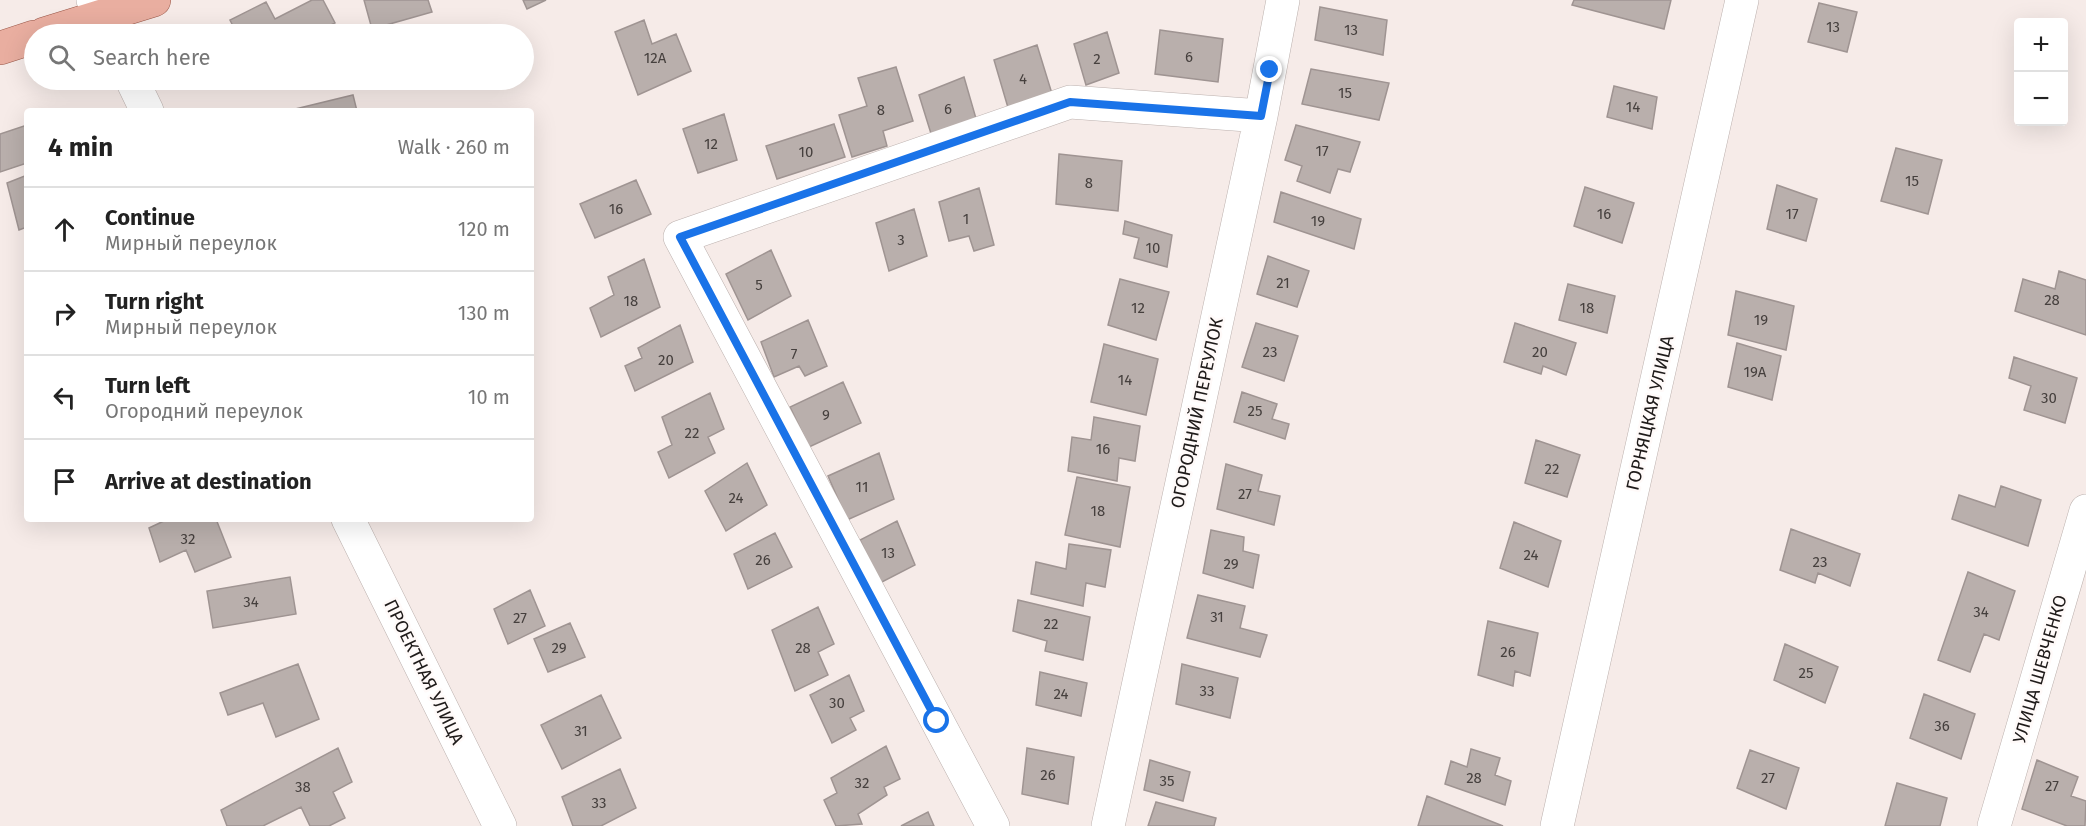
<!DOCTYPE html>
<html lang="en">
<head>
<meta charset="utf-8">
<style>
  :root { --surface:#fff; --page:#f6f6f6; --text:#222; --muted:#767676; --line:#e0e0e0 }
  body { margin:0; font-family:"Fira Sans",sans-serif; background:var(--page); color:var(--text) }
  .controls { position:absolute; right:18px; top:18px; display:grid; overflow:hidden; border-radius:6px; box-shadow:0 6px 24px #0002 }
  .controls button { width:54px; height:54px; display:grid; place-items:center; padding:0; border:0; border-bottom:2px solid var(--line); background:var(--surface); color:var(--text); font:30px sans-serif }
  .stop { position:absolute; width:18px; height:18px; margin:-14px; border:4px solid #1a73e8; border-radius:50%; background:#fff }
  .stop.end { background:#1a73e8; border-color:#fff; box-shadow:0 2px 6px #0008 }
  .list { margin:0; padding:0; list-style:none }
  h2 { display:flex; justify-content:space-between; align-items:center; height:78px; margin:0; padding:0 24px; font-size:26px }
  h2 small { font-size:20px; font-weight:400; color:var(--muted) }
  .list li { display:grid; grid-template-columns:39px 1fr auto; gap:18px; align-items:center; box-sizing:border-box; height:84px; padding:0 24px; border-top:2px solid var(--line) }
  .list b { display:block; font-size:22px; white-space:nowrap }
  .list p { margin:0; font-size:20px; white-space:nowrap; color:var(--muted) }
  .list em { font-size:20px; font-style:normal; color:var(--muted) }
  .icon { flex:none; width:33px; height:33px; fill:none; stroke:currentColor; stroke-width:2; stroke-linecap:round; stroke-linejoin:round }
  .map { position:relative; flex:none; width:2086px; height:826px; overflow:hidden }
  .search { position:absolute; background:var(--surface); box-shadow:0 6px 24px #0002; left:24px; top:24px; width:510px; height:66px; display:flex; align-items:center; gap:15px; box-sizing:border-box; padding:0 21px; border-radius:33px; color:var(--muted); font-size:22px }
  .panel { position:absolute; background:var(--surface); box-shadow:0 6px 24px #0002; left:24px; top:108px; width:510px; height:414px; border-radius:6px }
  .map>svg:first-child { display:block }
  .building { fill:#b9afac; stroke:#9f9492; stroke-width:1.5 }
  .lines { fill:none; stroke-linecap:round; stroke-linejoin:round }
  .minor-casing { stroke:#bcb1ae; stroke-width:34 }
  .major-casing { stroke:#995748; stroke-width:34 }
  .minor { stroke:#fff; stroke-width:33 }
  .major { stroke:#e9aea0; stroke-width:33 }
  .route { stroke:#1a73e8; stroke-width:8 }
  .labels { text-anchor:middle; stroke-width:5; stroke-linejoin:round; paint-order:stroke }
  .number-label { font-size:15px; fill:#46403e }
  .street-label { font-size:18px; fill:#1f1b1a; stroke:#fffaf9 }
</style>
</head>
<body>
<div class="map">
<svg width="2086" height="826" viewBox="0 0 2086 826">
  <rect width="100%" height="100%" fill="#f6ebe8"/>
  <!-- building -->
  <path class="building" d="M312,0H323L335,23L313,34H237L230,20L266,2L275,19Z
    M364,0H428L432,12L372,29Z
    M523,0H546L527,9Z
    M1574,0H1671L1664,29L1572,5Z
    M1819,3L1857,12L1847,52L1808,42Z
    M1320,7L1387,20L1383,55L1315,40Z
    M644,20L652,44L676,34L691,71L638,95L615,32Z
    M1160,30L1223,39L1218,82L1155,74Z
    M1107,32L1119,73L1086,85L1074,44Z
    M1037,45L1053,97L1009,111L994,60Z
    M896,67L913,121L883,131L887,146L852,157L839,115L867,106L858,78Z
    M1311,69L1389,83L1379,120L1302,104Z
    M964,77L977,122L933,140L919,95Z
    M1614,86L1657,97L1652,129L1607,117Z
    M353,95L357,111H287Z
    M724,114L737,160L698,173L683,129Z
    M834,124L845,157L777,179L766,146Z
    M27,125V163L0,172V134Z
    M1296,125L1360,142L1350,172L1338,169L1330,193L1297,181L1302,166L1285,160Z
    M1896,148L1942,160L1928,214L1881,201Z
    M1059,154L1122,161L1118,211L1056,204Z
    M27,175V227L19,230L7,183Z
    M636,180L651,214L595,238L580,204Z
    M1777,185L1817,199L1806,241L1767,229Z
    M1585,187L1634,203L1622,243L1574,226Z
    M979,188L994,245L974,251L969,236L949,241L939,202Z
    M1281,192L1361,219L1354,249L1274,222Z
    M914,209L927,256L889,271L876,223Z
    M1125,221L1172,235L1167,267L1134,258L1139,238L1123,234Z
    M771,250L791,296L748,320L726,274Z
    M1268,256L1309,271L1297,307L1257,294Z
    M644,259L660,307L601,337L590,308L614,295L608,277Z
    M2059,271L2086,280V335L2015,311L2023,279L2055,289Z
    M1120,279L1169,292L1156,340L1108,325Z
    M1568,284L1615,296L1607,333L1559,320Z
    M1736,291L1794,306L1786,350L1728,335Z
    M808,320L827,366L805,376L799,366L774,377L761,342Z
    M1256,323L1298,336L1284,381L1242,367Z
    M1515,323L1576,343L1566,375L1543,366L1541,374L1504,362Z
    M680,325L693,362L635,391L625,366L642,358L638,348Z
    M1737,343L1781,356L1772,400L1728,387Z
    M1104,344L1158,359L1146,415L1091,402Z
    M2014,357L2077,378L2065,423L2024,410L2031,386L2009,378Z
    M843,382L861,423L809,447L790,407Z
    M1242,392L1277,404L1272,419L1289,424L1285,439L1234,422Z
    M710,393L724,429L708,437L715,453L669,478L658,452L672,445L662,417Z
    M1094,417L1140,426L1135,461L1119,458L1117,481L1068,471L1072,437L1091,440Z
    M1536,440L1580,455L1567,497L1525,483Z
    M879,453L894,499L847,520L828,476Z
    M747,463L767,505L726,531L705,491Z
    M1226,464L1262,475L1258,491L1280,496L1274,525L1217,509Z
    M1077,477L1130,487L1120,547L1065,535Z
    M2001,486L2041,500L2028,546L1952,519L1959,495L1995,507Z
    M168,519H216L231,557L195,572L186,550L160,562L149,528Z
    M897,521L915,565L880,583L860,540Z
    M1514,522L1561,541L1548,587L1500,568Z
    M1791,529L1860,554L1850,586L1818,573L1815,583L1780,570Z
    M1211,530L1244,537L1243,551L1259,555L1253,588L1203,573Z
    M775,533L792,567L748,589L734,554Z
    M1069,544L1111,550L1105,587L1086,583L1083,606L1031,594L1036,562L1066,569Z
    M1968,572L2015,591L1999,640L1984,634L1970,672L1938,660Z
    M290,577L296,614L213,628L207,591Z
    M530,590L545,626L508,644L494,609Z
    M1198,595L1245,606L1240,628L1267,635L1260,657L1187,638Z
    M1018,600L1090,617L1083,660L1045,651L1047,641L1013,631Z
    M818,607L834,644L818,652L828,675L795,691L772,630Z
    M1488,621L1538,633L1530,676L1515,671L1513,686L1478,675Z
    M570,623L585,657L548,672L534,639Z
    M1785,644L1838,667L1825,703L1774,680Z
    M298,664L319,719L276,737L263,703L228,715L220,693Z
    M1182,664L1238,678L1230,718L1176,704Z
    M1040,672L1087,683L1081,716L1036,705Z
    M849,675L864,711L850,718L856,730L832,743L810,695Z
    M1924,694L1975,714L1961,759L1910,738Z
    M601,695L621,738L562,769L541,725Z
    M886,746L900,779L884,787L887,795L858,814L862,824L836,826L824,800L837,793L831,778Z
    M338,748L352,782L333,792L345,818L329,826H310L301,807L263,826H227L221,810Z
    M1027,748L1074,757L1068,804L1022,794Z
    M1471,749L1500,758L1495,775L1511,781L1505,805L1445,784L1451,761L1467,767Z
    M1750,750L1799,768L1786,809L1737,788Z
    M1150,760L1190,772L1183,801L1144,790Z
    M2037,760L2078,777L2071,796L2086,801L2085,826H2067L2022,809Z
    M620,769L636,808L601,826H573L562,797Z
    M1897,783L1947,798L1940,826H1885Z
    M1427,796L1503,826H1418Z
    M1156,802L1216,818L1214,826H1148Z
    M928,812L934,826H901Z"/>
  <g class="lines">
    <defs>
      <path id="minor" d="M93,0L110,34
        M132,80L147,111
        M348,519L500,826
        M993,826L680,237L1070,102L1261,116
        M1108,826L1261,116L1283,0
        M1557,826L1742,0
        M1994,826L2086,511"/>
      <path id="major" d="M44,34L154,0
        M0,48L34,37"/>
    </defs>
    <!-- minor casing -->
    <use href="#minor" class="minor-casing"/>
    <!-- major casing -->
    <use href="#major" class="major-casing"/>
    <!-- minor -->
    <use href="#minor" class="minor"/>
    <!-- major -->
    <use href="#major" class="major"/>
  </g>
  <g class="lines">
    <!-- route -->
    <path class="route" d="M937,721L680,237L1070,102L1261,116L1270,70"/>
  </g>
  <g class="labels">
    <!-- number labels -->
    <g class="number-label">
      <text x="1833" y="32">13</text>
      <text x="1351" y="35">13</text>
      <text x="1189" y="62">6</text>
      <text x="655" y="63">12А</text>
      <text x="1097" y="64">2</text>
      <text x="1023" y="84">4</text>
      <text x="1345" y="98">15</text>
      <text x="1633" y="112">14</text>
      <text x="948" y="114">6</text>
      <text x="881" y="115">8</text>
      <text x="711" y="149">12</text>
      <text x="1322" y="156">17</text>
      <text x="806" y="157">10</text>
      <text x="1912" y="186">15</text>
      <text x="1089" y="188">8</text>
      <text x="616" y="214">16</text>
      <text x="1604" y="219">16</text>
      <text x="1792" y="219">17</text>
      <text x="966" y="224">1</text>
      <text x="1318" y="226">19</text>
      <text x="901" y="245">3</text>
      <text x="1153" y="253">10</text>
      <text x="1283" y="288">21</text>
      <text x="759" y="290">5</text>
      <text x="2052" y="305">28</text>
      <text x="631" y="306">18</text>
      <text x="1138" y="313">12</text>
      <text x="1587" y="313">18</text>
      <text x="1761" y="325">19</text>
      <text x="1270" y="357">23</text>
      <text x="1540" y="357">20</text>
      <text x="794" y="359">7</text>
      <text x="666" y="365">20</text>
      <text x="1755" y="377">19А</text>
      <text x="1125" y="385">14</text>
      <text x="2049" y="403">30</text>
      <text x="1255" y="416">25</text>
      <text x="826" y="420">9</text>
      <text x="692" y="438">22</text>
      <text x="1103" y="454">16</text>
      <text x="1552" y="474">22</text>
      <text x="862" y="492">11</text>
      <text x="1245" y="499">27</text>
      <text x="736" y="503">24</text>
      <text x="1098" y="516">18</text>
      <text x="188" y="544">32</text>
      <text x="888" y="558">13</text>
      <text x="1531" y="560">24</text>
      <text x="763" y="565">26</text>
      <text x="1820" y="567">23</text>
      <text x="1231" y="569">29</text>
      <text x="251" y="607">34</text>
      <text x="1981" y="617">34</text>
      <text x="1217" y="622">31</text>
      <text x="520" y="623">27</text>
      <text x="1051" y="629">22</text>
      <text x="559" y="653">29</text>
      <text x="803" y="653">28</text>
      <text x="1508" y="657">26</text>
      <text x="1806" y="678">25</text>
      <text x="1207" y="696">33</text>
      <text x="1061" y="699">24</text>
      <text x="837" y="708">30</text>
      <text x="1942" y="731">36</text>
      <text x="581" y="736">31</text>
      <text x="1048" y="780">26</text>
      <text x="1474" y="783">28</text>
      <text x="1768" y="783">27</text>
      <text x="1167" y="786">35</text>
      <text x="862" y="788">32</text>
      <text x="2052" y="791">27</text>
      <text x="303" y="792">38</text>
      <text x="599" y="808">33</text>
    </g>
    <!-- street labels -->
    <g class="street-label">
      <text transform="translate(1197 413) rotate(-78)" y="6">ОГОРОДНИЙ ПЕРЕУЛОК</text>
      <text transform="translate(1650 413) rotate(-77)" y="6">ГОРНЯЦКАЯ УЛИЦА</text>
      <text transform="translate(2040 669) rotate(-74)" y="6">УЛИЦА ШЕВЧЕНКО</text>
      <text transform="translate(424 672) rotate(64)" y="6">ПРОЕКТНАЯ УЛИЦА</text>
    </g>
  </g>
</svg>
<div class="controls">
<button>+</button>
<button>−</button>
</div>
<div class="stop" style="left:937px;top:721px"></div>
<div class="stop end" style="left:1270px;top:70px"></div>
<div class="search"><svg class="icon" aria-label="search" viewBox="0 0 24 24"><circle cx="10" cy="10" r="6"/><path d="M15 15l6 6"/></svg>Search here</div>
<section class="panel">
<h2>4 min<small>Walk · 260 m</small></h2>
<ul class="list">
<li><svg class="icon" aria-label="ahead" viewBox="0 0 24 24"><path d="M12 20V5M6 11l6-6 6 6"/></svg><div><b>Continue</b><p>Мирный переулок</p></div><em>120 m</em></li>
<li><svg class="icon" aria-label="right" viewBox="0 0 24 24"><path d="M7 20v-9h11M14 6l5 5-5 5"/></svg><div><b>Turn right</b><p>Мирный переулок</p></div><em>130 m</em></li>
<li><svg class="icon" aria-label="left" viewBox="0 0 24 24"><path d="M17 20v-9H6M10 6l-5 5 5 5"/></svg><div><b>Turn left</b><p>Огородний переулок</p></div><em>10 m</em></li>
<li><svg class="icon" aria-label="arrive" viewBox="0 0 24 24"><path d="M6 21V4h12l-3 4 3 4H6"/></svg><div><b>Arrive at destination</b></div></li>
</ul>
</section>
</div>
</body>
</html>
